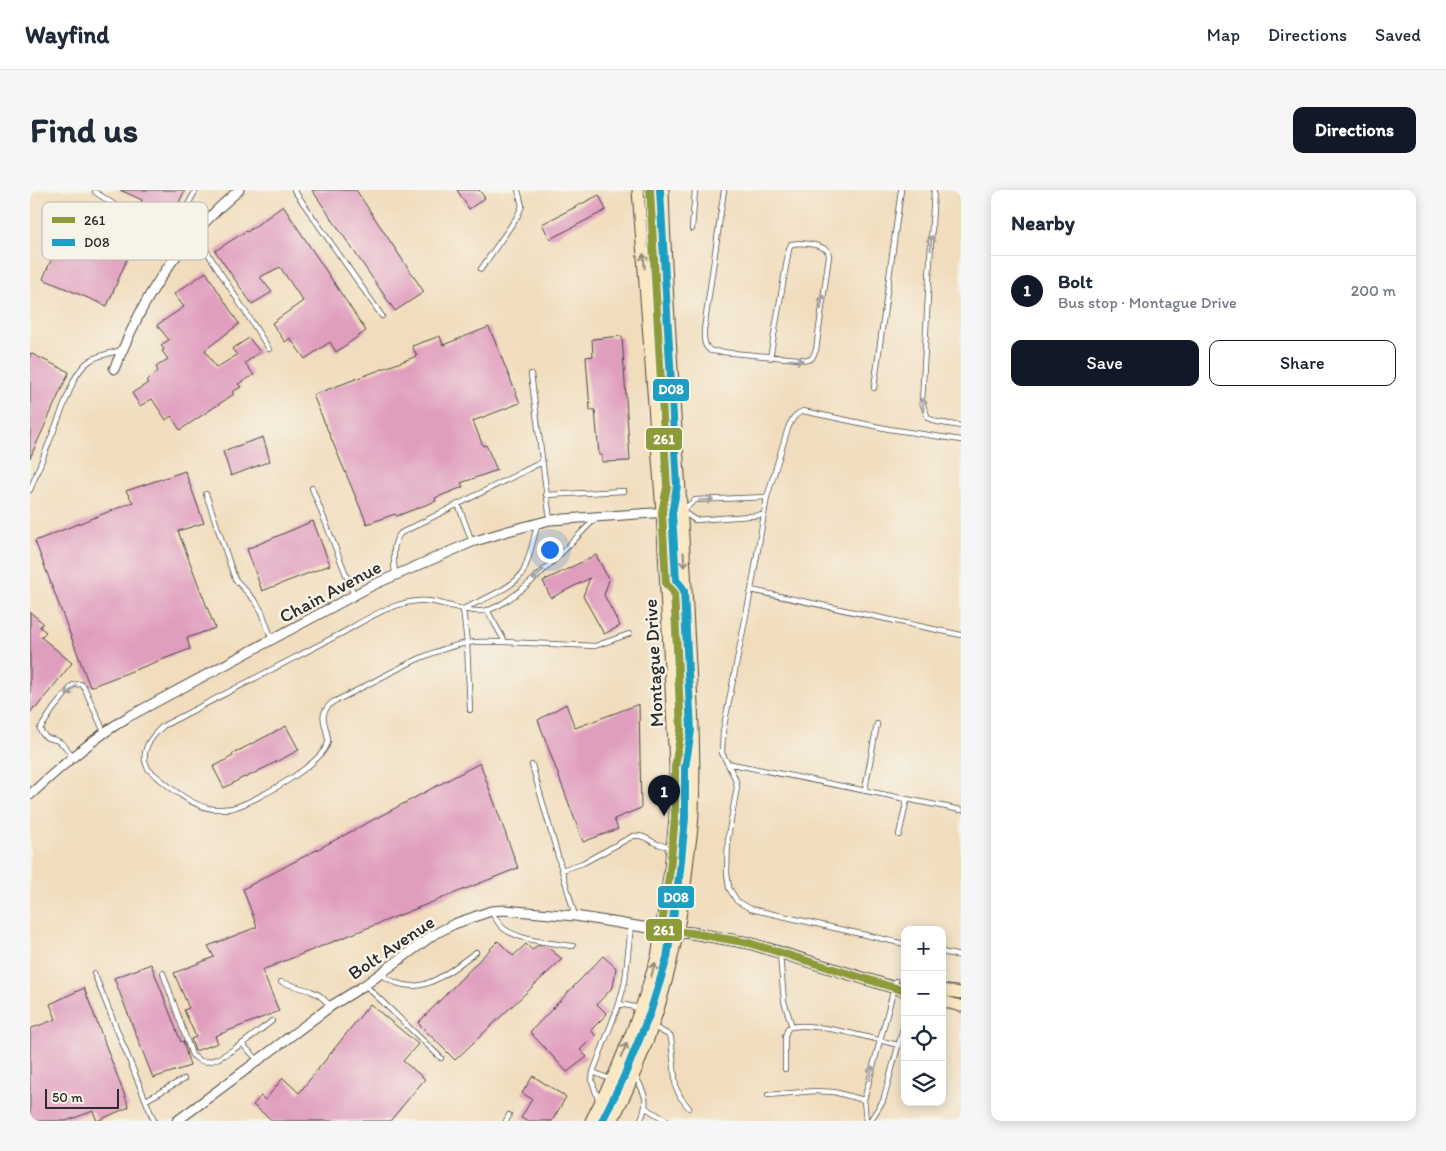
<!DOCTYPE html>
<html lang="en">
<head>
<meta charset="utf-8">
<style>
  :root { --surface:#fff; --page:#f6f6f7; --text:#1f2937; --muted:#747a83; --line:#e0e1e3; --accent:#111827 }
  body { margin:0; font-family:Itim,sans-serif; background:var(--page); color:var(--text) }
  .controls { position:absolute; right:15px; bottom:15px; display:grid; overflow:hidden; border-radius:10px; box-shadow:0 2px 12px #0003 }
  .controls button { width:45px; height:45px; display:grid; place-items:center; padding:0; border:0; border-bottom:1px solid var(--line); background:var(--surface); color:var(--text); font:25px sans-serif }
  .scale { position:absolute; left:15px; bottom:12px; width:74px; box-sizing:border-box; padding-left:5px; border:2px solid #2b2b2b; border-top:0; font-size:14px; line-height:18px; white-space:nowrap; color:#2b2b2b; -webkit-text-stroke:4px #f7f3e8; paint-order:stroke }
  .you { position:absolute; left:519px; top:359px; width:18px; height:18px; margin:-12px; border:4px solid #fff; border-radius:50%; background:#1a73e8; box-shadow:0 0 0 8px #1a73e833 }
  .badge { display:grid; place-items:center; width:32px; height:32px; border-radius:50%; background:var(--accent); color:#fff; font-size:16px; font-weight:700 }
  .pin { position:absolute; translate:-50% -41px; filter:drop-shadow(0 1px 2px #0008) }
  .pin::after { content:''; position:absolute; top:26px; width:18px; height:15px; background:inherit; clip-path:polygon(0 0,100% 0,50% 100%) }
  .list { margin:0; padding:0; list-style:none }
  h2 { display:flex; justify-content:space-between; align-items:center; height:65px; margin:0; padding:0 20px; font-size:21px }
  h2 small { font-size:16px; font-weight:400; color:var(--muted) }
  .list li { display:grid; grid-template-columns:32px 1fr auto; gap:15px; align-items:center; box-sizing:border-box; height:70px; padding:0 20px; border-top:1px solid var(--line) }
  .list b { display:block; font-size:19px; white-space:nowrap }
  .list p { margin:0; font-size:16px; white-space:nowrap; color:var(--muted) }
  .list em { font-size:16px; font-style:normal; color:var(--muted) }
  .actions { display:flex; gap:10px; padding:15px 20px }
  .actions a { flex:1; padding:11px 0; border:1px solid var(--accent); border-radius:10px; text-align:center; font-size:18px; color:var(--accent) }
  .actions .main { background:var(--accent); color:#fff }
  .icon { flex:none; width:28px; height:28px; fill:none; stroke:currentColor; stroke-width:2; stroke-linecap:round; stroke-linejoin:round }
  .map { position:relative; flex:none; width:931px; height:931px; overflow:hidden; border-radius:10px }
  header { display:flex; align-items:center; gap:30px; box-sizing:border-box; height:70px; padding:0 25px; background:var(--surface); border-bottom:1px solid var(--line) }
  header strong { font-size:24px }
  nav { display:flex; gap:28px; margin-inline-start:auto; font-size:18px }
  .intro { display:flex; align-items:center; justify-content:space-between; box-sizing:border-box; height:120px; padding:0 30px }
  h1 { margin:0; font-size:35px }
  .button { padding:12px 22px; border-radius:10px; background:var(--accent); color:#fff; font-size:18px; font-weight:700 }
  main { display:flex; gap:30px; padding:0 30px }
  aside { flex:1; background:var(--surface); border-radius:10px; box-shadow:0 2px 12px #0003 }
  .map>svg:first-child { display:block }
  .building { fill:#e09ebf }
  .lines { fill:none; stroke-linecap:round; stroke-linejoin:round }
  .lane-casing { stroke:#494641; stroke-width:6 }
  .street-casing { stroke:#494641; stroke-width:11 }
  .secondary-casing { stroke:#494641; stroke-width:13 }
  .lane { stroke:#fff; stroke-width:4.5 }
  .street { stroke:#fff; stroke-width:9 }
  .secondary { stroke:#fae7c3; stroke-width:11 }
  .bus-1-casing { stroke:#f7f3e8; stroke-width:11 }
  .bus-2-casing { stroke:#f7f3e8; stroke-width:11 }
  .bus-1 { stroke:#8e9b3a; stroke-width:8 }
  .bus-2 { stroke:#1d9ec2; stroke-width:8 }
  .oneway { stroke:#a0a0a0 }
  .oneway2 { stroke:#928977 }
  .labels { text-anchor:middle; stroke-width:5; stroke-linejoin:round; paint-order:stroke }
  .street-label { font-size:19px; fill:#2b2b2b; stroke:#f7f3e8 }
  .key { fill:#f7f3e8; stroke:#bab7af; stroke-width:1 }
  .key-label { font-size:14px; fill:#2b2b2b }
  .line-badge { stroke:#f7f3e8; stroke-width:2 }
  .badge-label { font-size:14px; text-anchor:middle; font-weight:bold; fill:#fff }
</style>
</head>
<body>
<header>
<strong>Wayfind</strong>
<nav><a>Map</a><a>Directions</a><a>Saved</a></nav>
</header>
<div class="intro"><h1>Find us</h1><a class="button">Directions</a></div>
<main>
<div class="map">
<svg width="931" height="931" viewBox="0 0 931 931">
  <rect width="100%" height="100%" fill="#f7f3e8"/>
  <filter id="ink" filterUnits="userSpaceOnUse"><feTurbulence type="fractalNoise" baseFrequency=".02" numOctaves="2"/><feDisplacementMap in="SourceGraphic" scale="10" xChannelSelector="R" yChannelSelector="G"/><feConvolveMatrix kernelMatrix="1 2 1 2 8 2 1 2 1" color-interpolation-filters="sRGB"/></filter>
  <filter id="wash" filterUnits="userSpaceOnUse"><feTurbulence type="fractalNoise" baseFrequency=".0096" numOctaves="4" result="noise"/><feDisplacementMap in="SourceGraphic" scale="20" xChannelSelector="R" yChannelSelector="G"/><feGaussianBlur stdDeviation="1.12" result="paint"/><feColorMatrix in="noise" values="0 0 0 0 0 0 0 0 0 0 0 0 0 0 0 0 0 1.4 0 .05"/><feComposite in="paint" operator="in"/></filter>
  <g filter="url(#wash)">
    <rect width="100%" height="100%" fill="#f1ddbd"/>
    <g id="blocks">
      <!-- building -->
      <path class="building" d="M90,0H155L140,31L128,27L130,22L111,13L112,10Z
        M282,0H326L394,102L365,121Z
        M427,0H449L455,8L439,19Z
        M569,5L576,20L520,49L512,34Z
        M253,16L336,141L306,162L300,152L275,169L260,148L255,152L242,133L273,111L250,77L230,87L242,102L222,114L185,61L216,41L217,42Z
        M39,28L103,55L77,116L13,89Z
        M176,82L209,134L175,160L186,178L207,165L202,159L219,148L230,162L215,173L224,185L208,194L211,197L202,202L204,204L150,240L141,226L136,230L122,209L110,216L102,203L118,193L116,191L128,181L126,177L138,169L132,161L134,160L131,155L139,150L127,135L154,117L144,104Z
        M459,137L490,213L443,231L453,256L456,255L467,280L431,293L433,297L405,308L406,311L367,326L365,324L337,334L283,205L387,166L382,156L410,146L413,155Z
        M592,146L600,271L572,272V265H569L565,220H560L556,167L563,166L562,149Z
        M0,163L39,182L0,268Z
        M233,247L240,271L201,286L193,261Z
        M155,281L174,333L148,341L185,438L157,448L160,459L60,497L5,351L103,312L96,301Z
        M283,331L300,375L232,401L217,359Z
        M566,365L579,390L574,405L590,436L574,444L553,406L560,388L521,408L513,391Z
        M0,422L13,433L10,437L16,442L11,447L42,473L6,518L4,517L0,523Z
        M536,514L545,538L609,514L611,618L584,629L588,639L553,652L508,530Z
        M256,536L269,560L215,588L214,587L194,598L183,577L203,566L202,564Z
        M450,573L488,678L232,780L249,821L185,846L188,853L165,861L161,849L166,847L154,820L159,818L144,783L184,767L178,756L227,737L213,699Z
        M468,751L483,766L496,754L502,760L508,755L520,759L532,769L425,870L388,833Z
        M573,766L586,778L583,797L567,814L577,824L561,840L565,845L550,860L557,867L537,882L500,842Z
        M121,774L151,852L153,851L160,876L123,888L84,788Z
        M54,798L99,917L67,931L63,921L36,931H0V839L26,829L20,814Z
        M340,814L388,854L373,871L395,889L360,931H243L223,915L231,906L235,910L253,888L269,903Z
        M503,886L536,907L522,931H497L491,928L502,909L492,903Z"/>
    </g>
  </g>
  <g filter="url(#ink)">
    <use href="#blocks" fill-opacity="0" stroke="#494641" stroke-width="1"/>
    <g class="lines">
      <defs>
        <path id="lane" d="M264,0L352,126
          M620,0L637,297L635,306
          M694,0L674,140C674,148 673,156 681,161L779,170L782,168L786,160L799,66L798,61C790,54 771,52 761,54L759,59L740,168
          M904,0L892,212L898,228L907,232L931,236
          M65,2L97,23L158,52
          M151,27L166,0
          M662,39L665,0
          M165,43L239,159
          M451,79L487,27L492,16L488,0
          M501,184L520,330
          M844,198L871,0
          M282,298L324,405
          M0,300L44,190C57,166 67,167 92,160
          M176,304L205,389L226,412L232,422L242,450
          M516,305L594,301
          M428,314L442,352
          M734,325L665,330L652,321L665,310L737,307
          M365,385C364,371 361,353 371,343L512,272
          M638,396L644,402L651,533L649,556
          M721,400L931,445
          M457,420L475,452L565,456L599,444
          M475,452C463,452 449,451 437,453C392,461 345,493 303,512C285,526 298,535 298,552C292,575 226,611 203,618C198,619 189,619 184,619C161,617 136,594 119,580C108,563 120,548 133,536L314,442C338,428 369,408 399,411C414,413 444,425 459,420C493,407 539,354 566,328
          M440,520L437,453L433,419C449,411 484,398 493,382C500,368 503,349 508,333
          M42,566C39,562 36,556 31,553C23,546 16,553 10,539L24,518L43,495L51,494L54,497L74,542
          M697,573L931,620
          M502,575L545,726
          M835,599L847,534
          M869,645L877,609
          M532,680L553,673L603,646C612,645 616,648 623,652C628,655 635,656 640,657
          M461,721C465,727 468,734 473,738C489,751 523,753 543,756
          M875,754L721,719L707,711L699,698L697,683L698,647L707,597L705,588L692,563L693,541L721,400L737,307L758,238C762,230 764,224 773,221L859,239L931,250
          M912,762L931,766
          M750,765L754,811L762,837
          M64,783L124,931
          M133,783L162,865C165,867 168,870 171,871C184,875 201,860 212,854
          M351,784C388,813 416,783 446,762
          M251,792L281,801L289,805L301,816
          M335,795L411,868
          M589,814L610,818
          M624,837L637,844L641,847L646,898L651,908L659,918
          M228,870L212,854L242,831
          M755,879V846L758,838C779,830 844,849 868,855
          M563,882L580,889
          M605,885C615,904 620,911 610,931
          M738,905L785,901L804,902L834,910
          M116,910L154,889
          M569,912L562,891L563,882L589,814L595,791L601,736
          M616,918L637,931
          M476,931L479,925
          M836,931L834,910L866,791
          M840,931L853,911L875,831"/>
        <path id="street" d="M84,179C93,159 102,138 112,119C136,74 170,33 209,0
          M0,605C31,576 62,549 98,527L343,395L442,352L478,341L520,330L652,321
          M147,931L301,816L335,795L403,745L424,734L461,721L474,720L545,726L631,740"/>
        <path id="secondary" d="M631,740L662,743L719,753L875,801
          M912,800L931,803
          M912,811L931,816
          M561,931L584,885L601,844L613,812L627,767L640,680L645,627V577L632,322L608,0
          M582,931C625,849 649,761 658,668C660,653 663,637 663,621C666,553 660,485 657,417C650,278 637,139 633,0"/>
      </defs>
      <!-- lane casing -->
      <use href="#lane" class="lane-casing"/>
      <!-- street casing -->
      <use href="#street" class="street-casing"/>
      <!-- secondary casing -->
      <use href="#secondary" class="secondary-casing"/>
      <!-- lane -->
      <use href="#lane" class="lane"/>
      <!-- street -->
      <use href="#street" class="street"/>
      <!-- secondary -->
      <use href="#secondary" class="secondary"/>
      <defs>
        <path id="bus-1" d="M620,0L637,297L632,322L636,394L644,402L651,540L645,577V627L640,680L631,740L662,743L719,753L875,801"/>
        <path id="bus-2" d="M572,931L593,889L620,823L637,768L650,681L655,628V578L661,541L654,401L652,397L646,390L642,323L647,296L630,0"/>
      </defs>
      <!-- bus-1 casing -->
      <use href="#bus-1" class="bus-1-casing"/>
      <!-- bus-2 casing -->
      <use href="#bus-2" class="bus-2-casing"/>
      <!-- bus-1 -->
      <use href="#bus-1" class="bus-1"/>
      <!-- bus-2 -->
      <use href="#bus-2" class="bus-2"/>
    </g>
    <!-- one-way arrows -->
    <defs><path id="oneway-shaft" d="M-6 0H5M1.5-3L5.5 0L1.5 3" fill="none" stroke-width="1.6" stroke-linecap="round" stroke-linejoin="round" transform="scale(1.25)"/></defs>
    <g class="oneway">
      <use href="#oneway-shaft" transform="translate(901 53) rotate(-87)"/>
      <use href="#oneway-shaft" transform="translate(792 112) rotate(-82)"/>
      <use href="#oneway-shaft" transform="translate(766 170) rotate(4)"/>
      <use href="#oneway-shaft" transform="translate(893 215) rotate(-100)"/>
      <use href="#oneway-shaft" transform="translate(676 310) rotate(-3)"/>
      <use href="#oneway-shaft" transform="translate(508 385) rotate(136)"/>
      <use href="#oneway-shaft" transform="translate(41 500) rotate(137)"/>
      <use href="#oneway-shaft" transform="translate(841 883) rotate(-75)"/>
    </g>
    <g class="oneway2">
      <use href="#oneway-shaft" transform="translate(614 71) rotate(-95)"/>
      <use href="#oneway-shaft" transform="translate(654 370) rotate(87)"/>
      <use href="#oneway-shaft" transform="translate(623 780) rotate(-74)"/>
      <use href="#oneway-shaft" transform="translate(594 860) rotate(-67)"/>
    </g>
  </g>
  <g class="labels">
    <!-- street labels -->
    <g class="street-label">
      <text transform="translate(300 401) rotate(-28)" y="7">Chain Avenue</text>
      <text transform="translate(623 473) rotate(-93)" y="7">Montague Drive</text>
      <text transform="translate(361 757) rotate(-34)" y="7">Bolt Avenue</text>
    </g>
  </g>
  <!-- legend -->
  <rect x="12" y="12" width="166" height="58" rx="8" class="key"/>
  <rect x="22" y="27" width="23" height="6" fill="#8e9b3a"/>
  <rect x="22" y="49" width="23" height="7" fill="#1d9ec2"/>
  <g class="key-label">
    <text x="54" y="35">261</text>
    <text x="54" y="57">D08</text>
  </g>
  <g class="line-badge">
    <rect x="622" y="188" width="38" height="24" rx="5" fill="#1d9ec2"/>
    <rect x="615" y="237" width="38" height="24" rx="5" fill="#8e9b3a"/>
    <rect x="627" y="695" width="38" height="24" rx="5" fill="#1d9ec2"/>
    <rect x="615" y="728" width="38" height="24" rx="5" fill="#8e9b3a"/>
  </g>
  <g class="badge-label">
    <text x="641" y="204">D08</text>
    <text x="634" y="254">261</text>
    <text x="646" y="712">D08</text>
    <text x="634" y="745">261</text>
  </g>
</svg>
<div class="controls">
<button>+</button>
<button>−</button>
<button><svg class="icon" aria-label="locate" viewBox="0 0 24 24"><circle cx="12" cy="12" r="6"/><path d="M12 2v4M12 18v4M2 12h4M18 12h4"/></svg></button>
<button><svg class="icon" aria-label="layers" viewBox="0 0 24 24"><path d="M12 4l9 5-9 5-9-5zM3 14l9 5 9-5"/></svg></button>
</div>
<div class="scale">50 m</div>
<div class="you"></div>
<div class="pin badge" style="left:634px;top:626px">1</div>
</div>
<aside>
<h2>Nearby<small></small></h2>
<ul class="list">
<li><span class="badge">1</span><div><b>Bolt</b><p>Bus stop · Montague Drive</p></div><em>200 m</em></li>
</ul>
<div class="actions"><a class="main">Save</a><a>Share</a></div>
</aside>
</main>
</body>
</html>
